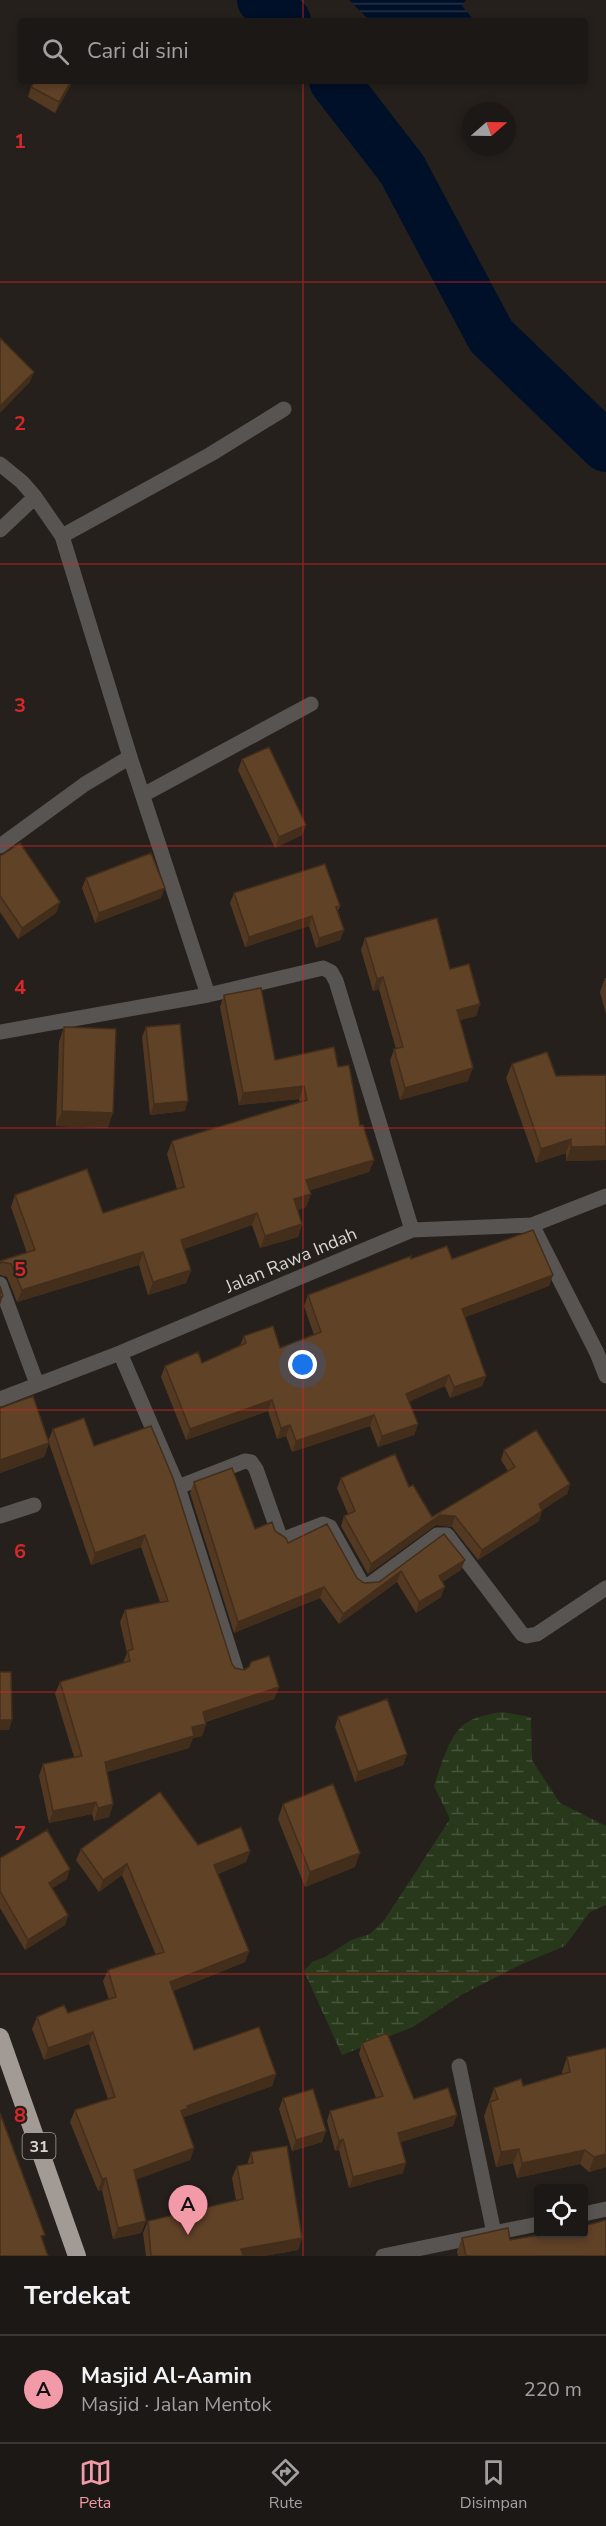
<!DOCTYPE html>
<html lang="id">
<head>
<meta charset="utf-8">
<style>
  :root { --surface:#1c1815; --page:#25211e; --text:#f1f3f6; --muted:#a0a0a0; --line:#3a3734; --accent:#f39aa8 }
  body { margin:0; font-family:"Nunito Sans",sans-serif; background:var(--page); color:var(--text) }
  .controls { position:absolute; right:18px; bottom:18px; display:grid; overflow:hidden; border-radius:6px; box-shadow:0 3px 9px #0003 }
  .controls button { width:54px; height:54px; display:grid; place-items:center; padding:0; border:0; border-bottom:2px solid var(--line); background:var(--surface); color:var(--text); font:30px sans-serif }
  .compass { position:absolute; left:462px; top:102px; width:54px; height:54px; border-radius:50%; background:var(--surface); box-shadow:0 3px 9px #0003; rotate:70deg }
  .you { position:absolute; left:303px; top:1365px; width:21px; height:21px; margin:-15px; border:4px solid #fff; border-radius:50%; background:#1a73e8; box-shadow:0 0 0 9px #1a73e833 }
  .badge { display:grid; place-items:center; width:39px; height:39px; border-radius:50%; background:var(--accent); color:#111; font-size:20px; font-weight:700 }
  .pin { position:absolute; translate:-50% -50px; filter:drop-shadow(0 2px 3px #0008) }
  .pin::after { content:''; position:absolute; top:32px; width:21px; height:18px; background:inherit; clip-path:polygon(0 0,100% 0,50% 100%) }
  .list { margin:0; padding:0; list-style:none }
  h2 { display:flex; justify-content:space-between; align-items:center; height:78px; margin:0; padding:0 24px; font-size:26px }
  h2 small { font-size:20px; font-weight:400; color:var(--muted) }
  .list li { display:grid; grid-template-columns:39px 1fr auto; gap:18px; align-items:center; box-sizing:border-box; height:108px; padding:0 24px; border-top:2px solid var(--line) }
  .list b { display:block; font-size:22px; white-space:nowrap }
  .list p { margin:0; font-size:20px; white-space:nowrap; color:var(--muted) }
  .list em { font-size:20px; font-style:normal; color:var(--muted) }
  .icon { flex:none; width:33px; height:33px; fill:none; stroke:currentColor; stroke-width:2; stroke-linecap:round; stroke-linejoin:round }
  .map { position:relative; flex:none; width:606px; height:2256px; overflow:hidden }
  .search { position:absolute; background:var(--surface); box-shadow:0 3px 9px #0003; left:18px; right:18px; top:18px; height:66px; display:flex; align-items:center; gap:15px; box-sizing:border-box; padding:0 21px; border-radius:6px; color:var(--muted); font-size:22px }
  .sheet { height:186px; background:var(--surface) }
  nav { display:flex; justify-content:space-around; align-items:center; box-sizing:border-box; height:84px; border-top:2px solid var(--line); background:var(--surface); font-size:16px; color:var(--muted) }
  nav a { display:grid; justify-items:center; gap:3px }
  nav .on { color:var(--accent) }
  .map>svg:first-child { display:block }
  .wetland { fill:url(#wetland-marsh) }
  .water { fill:url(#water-rules) }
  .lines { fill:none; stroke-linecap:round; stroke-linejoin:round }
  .river { stroke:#001028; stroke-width:50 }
  .minor { stroke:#575452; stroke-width:15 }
  .highway { stroke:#a19a95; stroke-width:18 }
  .wall { fill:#533922 }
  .shaded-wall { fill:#432e1b }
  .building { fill:#604227; stroke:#432e1b; stroke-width:1.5 }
  .grid { fill:none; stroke:#d62828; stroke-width:1.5; stroke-opacity:0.55 }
  .labels { text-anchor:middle; stroke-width:4.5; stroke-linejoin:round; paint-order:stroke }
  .shield { fill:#25201c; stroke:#a39f9c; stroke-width:1.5 }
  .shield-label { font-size:16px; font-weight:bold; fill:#d9d6d3 }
  .street-label { font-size:18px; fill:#d9d6d3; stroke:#25201c }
  .grid-label { font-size:20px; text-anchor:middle; font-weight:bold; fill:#d62828; stroke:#25201c; stroke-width:4.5; stroke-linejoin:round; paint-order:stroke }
</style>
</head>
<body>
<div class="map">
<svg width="606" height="2256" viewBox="0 0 606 2256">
  <defs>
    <pattern id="wetland-marsh" width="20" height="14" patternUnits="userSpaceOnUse" patternTransform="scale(1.5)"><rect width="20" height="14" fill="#27381b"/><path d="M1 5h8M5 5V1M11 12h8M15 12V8" fill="none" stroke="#46543b"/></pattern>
    <pattern id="water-rules" width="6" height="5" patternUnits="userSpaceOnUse" patternTransform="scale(1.5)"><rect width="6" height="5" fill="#001028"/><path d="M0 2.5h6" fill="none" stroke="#253246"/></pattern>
  </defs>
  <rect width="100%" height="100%" fill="#25201c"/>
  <!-- wetland -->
  <path class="wetland" d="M502,1712L531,1717L532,1760L560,1803L606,1826V1905L590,1912L565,1946L522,1964L463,1994L413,2027L342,2055L304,1971L312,1962L325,1957L351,1940L370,1934L385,1919L450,1819L434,1786C441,1766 447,1741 462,1726C472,1717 489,1714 502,1712Z"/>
  <!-- water -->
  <path class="water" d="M349,0H466L462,6L475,21H370Z"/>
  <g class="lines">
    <!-- river -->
    <path class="river" d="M262,0L286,21
      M334,81L402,169L491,336L606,447"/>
    <!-- minor -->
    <path class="minor" d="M0,464L22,482L35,497
      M0,530L35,497L62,536L130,757L85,784L0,846
      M62,536L211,454L284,409
      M143,795L311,704
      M208,995L323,968L331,972L336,981L412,1230
      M0,1032L208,995L130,757
      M532,1225L597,1353L606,1376
      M0,1284L37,1384
      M120,1353L178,1487L245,1461L251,1462L256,1469L280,1537L284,1539L323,1524L330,1527L362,1584L369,1585L437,1535H447L522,1634L527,1636L537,1634L606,1588
      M0,1399L120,1353L412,1230L532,1225L606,1196
      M178,1487L237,1673
      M0,1516L34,1505
      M459,2066L494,2233
      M584,2214L606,2209
      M383,2256L538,2224"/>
    <!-- highway -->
    <path class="highway" d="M0,2037L77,2256"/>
  </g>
  <!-- wall -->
  <path class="wall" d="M73,81L55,113L28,97L31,87Z
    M242,759L306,825L302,835L275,848L238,770Z
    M0,856L60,902L56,913L18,939L0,912Z
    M86,878L161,898L95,923L82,888Z
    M234,893L340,906L338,911L344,930L340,940L316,948L309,926L245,947L230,903Z
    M365,938L450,969L480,1004L476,1016L460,1020L468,1081L400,1100L390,1061L394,1049H396L379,989L373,991L361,950Z
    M605,978H606V1014L600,992Z
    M224,995L275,1060L338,1067L374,1160L369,1172L310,1190L311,1194L306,1207L298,1210L302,1224L298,1237L260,1248L252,1225L184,1249L191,1270L186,1283L148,1295L139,1265L17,1302L7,1277L0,1275V1261L27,1253L11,1207L15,1195L103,1213L177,1189L167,1154L172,1141L300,1102L299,1099L239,1105L220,1007Z
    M64,1027L108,1128L56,1126L59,1042Z
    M146,1027L185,1111L150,1115L142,1037Z
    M512,1064L556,1076L606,1075V1160L566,1161V1153L536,1163L506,1078Z
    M411,1259H452L553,1275L549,1286L465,1317L486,1376L482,1386L450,1398L445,1386L409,1401L418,1424L414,1435L378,1447L370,1426L292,1452L286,1436L277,1439L268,1411L186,1440L161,1377L165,1366L202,1363L240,1345L244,1336L280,1348L314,1335L304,1306L308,1295Z
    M0,1408L48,1441L53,1429L94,1446L235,1668L279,1687L274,1699L206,1722V1724L202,1736L193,1738L189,1748L107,1772L113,1804L109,1817L94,1821L92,1814L49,1823L39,1776L43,1764L74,1757L55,1694L60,1682L123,1663L127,1653L120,1622L125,1610L160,1602L141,1547L91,1565L49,1443L44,1457L0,1473Z
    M504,1450L570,1484L567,1494L542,1510L539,1521L478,1560L452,1527L436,1525L368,1574L341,1526L344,1516L348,1514L337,1488L341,1478L409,1487L432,1517L508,1471L501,1460Z
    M194,1482L255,1529L275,1531L288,1543L357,1578L364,1583L379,1582L444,1534L461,1570L442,1582L441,1597L416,1613L397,1582L339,1624L320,1598L234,1633L190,1493Z
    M338,1717L407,1754L403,1765L355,1782L335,1727Z
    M283,1804L355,1867L305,1887L278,1819Z
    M198,1845L250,1851L246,1862L218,1874L249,1951L245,1962L173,1991L194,2050L276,2074L272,2086L184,2117V2119L194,2148L190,2160L136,2179L146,2221L141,2233L113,2239L102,2190L98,2191L70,2122L75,2110L108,2099L89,2044L44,2060L32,2029L37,2017L68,2013L109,2000L103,1981L108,1970L156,1955L122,1875L99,1892L76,1860L81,1849Z
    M0,1858L67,1879L52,1888L68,1915L65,1925L25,1950L0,1908Z
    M362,2043L414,2099L453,2126L401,2142L403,2173L349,2188L339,2150L335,2151L327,2121L330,2111L376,2098L359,2054Z
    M567,2057L606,2167L589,2172L580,2164L517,2178L513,2163L496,2167L484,2116L494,2088L523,2086L562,2074V2072Z
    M283,2098L326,2131L322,2142L292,2151L279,2109Z
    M251,2152L302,2238L298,2250L264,2256H146L143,2233L148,2221L236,2200L232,2178L237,2166L247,2165Z
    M584,2234L606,2256H458L457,2251L462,2238L510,2240Z"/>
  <!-- shaded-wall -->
  <path class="shaded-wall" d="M71,81H73L55,113L59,102Z
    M34,372L30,382L0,413V406Z
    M306,825L302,835L275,848L279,837Z
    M165,888L161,898L95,923L99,913Z
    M60,902L56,913L18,939L22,928Z
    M312,916L309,926L245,947L249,937Z
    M344,930L340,940L316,948L319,938Z
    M383,977L379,989L373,991L377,979Z
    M480,1004L476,1016L452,1022L457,1010Z
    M473,1068L468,1081L400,1100L405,1088Z
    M304,1086L299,1099L239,1105L243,1093Z
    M188,1101L185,1111L150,1115L154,1104Z
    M62,1111L113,1113L108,1128L56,1126Z
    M571,1139L566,1153L536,1163L541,1149Z
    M606,1146V1160L566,1161L571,1147Z
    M374,1160L369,1172L302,1193L306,1180Z
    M311,1194L306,1207L290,1212L294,1199Z
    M257,1213L252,1225L176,1252L181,1240Z
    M302,1224L298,1237L260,1248L265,1236Z
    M143,1252L139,1265L17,1302L22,1290Z
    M191,1270L186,1283L148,1295L153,1282Z
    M553,1275L549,1286L458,1320L462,1309Z
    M3,1296L0,1305V1297Z
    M449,1375L445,1386L402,1405L406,1394Z
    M486,1376L482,1386L450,1398L454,1387Z
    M272,1400L268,1411L186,1440L190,1429Z
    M374,1415L370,1426L292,1452L296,1441Z
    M418,1424L414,1435L378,1447L382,1436Z
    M290,1425L286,1436L277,1439L281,1428Z
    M49,1443L44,1457L0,1473V1460Z
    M570,1484L567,1494L535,1515L539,1504Z
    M542,1511L539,1521L478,1560L482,1550Z
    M440,1515L455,1516L452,1527L436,1525L368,1574L371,1564Z
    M145,1535L141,1547L91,1565L95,1553Z
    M465,1560L461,1570L435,1587L439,1576Z
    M401,1571L397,1582L339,1624L343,1614Z
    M324,1587L320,1598L234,1633L238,1622Z
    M445,1587L441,1597L416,1613L419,1602Z
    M279,1687L274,1699L198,1724L203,1712Z
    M0,1720H12L9,1730H0Z
    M206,1724L202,1736L193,1738L189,1748L100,1774L105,1762L192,1727Z
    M407,1754L403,1765L355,1782L358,1772Z
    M96,1802L92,1814L49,1823L53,1811Z
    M113,1804L109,1817L94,1821L98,1808Z
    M250,1851L246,1862L210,1877L214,1865Z
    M360,1853L355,1867L305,1887L310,1872Z
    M127,1864L122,1875L99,1892L103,1880Z
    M70,1869L67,1879L45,1893L49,1883Z
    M68,1915L65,1925L25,1950L28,1940Z
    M249,1951L245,1962L166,1994L170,1982Z
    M93,2032L89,2044L44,2060L48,2048Z
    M276,2074L272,2086L184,2117L183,2120L181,2111L187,2106Z
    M457,2115L453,2126L394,2144L398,2133Z
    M326,2131L322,2142L292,2151L296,2140Z
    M343,2139L339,2150L335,2151L339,2141Z
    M194,2148L190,2160L130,2182L134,2170Z
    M519,2149L513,2163L496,2167L501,2152Z
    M585,2150L580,2164L517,2178L522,2163Z
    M606,2154V2167L589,2172L594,2157Z
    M406,2163L403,2173L349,2188L353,2177Z
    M106,2178L102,2190L98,2191L102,2179Z
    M146,2221L141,2233L113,2239L118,2228Z
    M302,2238L298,2250L264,2256H238L241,2249Z"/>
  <!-- building -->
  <path class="building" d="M35,81H71L59,102L31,87Z
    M0,338L34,372L0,406Z
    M269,747L306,825L279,837L242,759Z
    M20,843L60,902L22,928L0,896V856Z
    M151,853L165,888L99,913L86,878Z
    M325,864L340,906L336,907L344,930L319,938L312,916L249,937L234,893Z
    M437,918L450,969L469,964L480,1004L457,1010L473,1068L405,1088L394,1049L403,1047L383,977L377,979L365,938Z
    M261,988L275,1060L334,1047L338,1067L349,1065L360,1126L363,1125L374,1160L306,1180L311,1194L294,1199L302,1224L265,1236L257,1213L181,1240L191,1270L153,1282L143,1252L22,1290L11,1264L2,1262L0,1264V1261L35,1250L15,1195L87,1169L103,1213L184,1187L172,1141L307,1100L304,1086L243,1093L224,995Z
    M180,1024L188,1101L154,1104L146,1027Z
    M64,1027L116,1029L113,1113L62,1111Z
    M547,1052L556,1076L606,1075V1146L571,1147V1139L541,1149L512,1064Z
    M533,1230L553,1275L462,1309L486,1376L454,1387L449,1375L406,1394L418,1424L382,1436L374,1415L296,1441L290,1425L281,1428L272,1400L190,1429L165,1366L198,1352L202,1363L246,1343L244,1336L273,1326L280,1348L321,1332L308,1295L411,1256V1259L447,1246L452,1259Z
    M0,1286L3,1296L0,1297Z
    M33,1396L49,1443L0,1460V1408Z
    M84,1418L94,1446L151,1426L173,1478L232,1664L235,1668L244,1670L249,1667L251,1662L269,1656L279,1687L203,1712L206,1724L192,1727L194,1736L105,1762L113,1804L98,1808L96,1802L53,1811L43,1764L82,1756L60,1682L130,1661L128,1651L133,1649L125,1610L168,1601L145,1535L95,1553L53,1429Z
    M536,1430L570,1484L539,1504L542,1511L482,1550L455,1516L440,1515L371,1564L344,1516L355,1511L341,1478L395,1454L409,1487L413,1485L432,1517L515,1467L504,1450Z
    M232,1468L255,1529L272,1522L275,1531L286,1538L288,1543L327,1524L357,1578L364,1583L379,1582L444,1534L465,1560L439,1576L445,1587L419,1602L401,1571L343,1614L324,1587L238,1622L194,1482Z
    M0,1672H11L12,1720H0Z
    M387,1699L407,1754L358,1772L338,1717Z
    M333,1784L360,1853L310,1872L283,1804Z
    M160,1792L198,1845L241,1827L250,1851L214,1865L249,1951L170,1982L194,2050L259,2027L276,2074L187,2106L188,2108L181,2111L194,2148L134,2170L146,2221L118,2228L106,2178L102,2179L75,2110L115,2097L93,2032L48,2048L37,2017L64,2005L68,2013L116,1997L108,1970L164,1952L127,1864L103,1880L81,1849Z
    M47,1830L70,1869L49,1883L68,1915L28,1940L0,1891V1858Z
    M387,2033L414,2099L448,2088L457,2115L398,2133L406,2163L353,2177L343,2139L339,2141L330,2111L383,2096L362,2043Z
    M606,2048V2154L594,2157L585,2150L522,2163L519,2149L501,2152L490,2102L498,2099L494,2088L521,2079L523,2086L570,2072L567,2057Z
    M313,2089L326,2131L296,2140L283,2098Z
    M0,2113L45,2235L41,2236L48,2256H0Z
    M287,2146L302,2238L241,2249L243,2256H151L148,2221L243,2199L237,2166L253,2163L251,2152Z
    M606,2220V2256H466L462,2238L508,2228L510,2240L545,2234H584V2226Z"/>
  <!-- grid -->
  <path class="grid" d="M303,0V21M303,81V2256M0,282H606M0,564H606M0,846H606M0,1128H606M0,1410H606M0,1692H606M0,1974H606"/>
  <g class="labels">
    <!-- shield labels -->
    <rect class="shield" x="22.5" y="2133" width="33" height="26" rx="4.5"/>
    <g class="shield-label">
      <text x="39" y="2152">31</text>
    </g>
    <!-- street labels -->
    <g class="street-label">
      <text transform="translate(291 1260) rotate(-23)" y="6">Jalan Rawa Indah</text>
    </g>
  </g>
  <g class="grid-label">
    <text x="20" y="148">1</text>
    <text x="20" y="430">2</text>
    <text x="20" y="712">3</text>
    <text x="20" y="994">4</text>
    <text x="20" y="1276">5</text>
    <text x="20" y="1558">6</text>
    <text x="20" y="1840">7</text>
    <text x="20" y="2122">8</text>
  </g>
</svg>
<div class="controls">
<button><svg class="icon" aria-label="locate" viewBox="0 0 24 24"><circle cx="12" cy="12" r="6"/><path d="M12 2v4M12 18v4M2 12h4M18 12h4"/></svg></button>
</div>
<svg class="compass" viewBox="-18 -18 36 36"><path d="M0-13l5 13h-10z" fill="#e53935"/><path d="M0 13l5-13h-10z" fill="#a0a0a0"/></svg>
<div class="you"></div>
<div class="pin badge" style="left:188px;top:2235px">A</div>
<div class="search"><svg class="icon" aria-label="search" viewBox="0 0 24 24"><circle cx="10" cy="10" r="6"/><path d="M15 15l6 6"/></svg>Cari di sini</div>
</div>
<section class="sheet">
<h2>Terdekat<small></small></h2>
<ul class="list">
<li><span class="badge">A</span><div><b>Masjid Al-Aamin</b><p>Masjid · Jalan Mentok</p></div><em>220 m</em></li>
</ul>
</section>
<nav>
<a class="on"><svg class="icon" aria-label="map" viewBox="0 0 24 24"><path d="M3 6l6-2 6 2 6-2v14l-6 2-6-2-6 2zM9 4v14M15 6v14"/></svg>Peta</a>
<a><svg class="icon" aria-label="directions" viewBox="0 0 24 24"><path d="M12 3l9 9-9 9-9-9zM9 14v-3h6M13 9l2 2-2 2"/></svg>Rute</a>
<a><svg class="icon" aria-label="saved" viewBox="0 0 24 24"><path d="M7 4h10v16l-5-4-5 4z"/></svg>Disimpan</a>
</nav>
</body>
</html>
